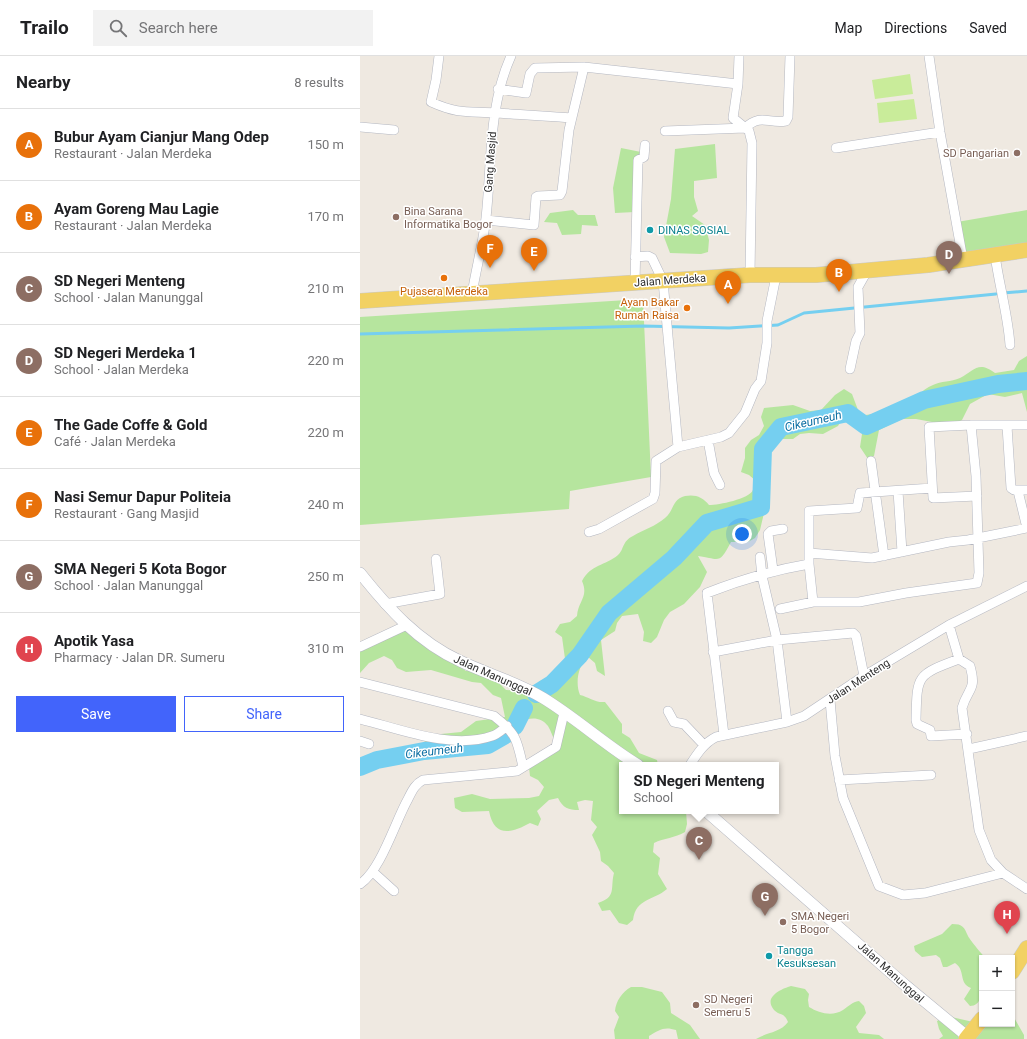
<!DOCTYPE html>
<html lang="en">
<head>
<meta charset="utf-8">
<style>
  :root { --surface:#fff; --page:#f2f2f2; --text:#202124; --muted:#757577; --line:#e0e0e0; --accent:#4264fb }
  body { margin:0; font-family:Roboto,sans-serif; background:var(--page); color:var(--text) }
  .controls { position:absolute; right:12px; bottom:12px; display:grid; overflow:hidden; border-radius:0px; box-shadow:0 1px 3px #0004 }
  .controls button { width:36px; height:36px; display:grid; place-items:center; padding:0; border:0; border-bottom:1px solid var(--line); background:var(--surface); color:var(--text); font:20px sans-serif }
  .you { position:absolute; left:382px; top:478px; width:14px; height:14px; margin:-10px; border:3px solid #fff; border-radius:50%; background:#1a73e8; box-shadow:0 0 0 6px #1a73e833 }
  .badge { display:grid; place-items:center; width:26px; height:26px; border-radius:50%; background:var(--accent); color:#fff; font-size:13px; font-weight:700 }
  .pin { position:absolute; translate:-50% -33px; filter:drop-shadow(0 1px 2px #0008) }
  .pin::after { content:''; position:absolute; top:21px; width:14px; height:12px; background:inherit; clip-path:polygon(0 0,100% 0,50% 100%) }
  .popup { position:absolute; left:259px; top:706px; width:160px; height:52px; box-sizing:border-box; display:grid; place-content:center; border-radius:0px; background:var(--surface); filter:drop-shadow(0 1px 3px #0005); font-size:13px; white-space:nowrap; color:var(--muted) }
  .popup b { font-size:15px; color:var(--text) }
  .popup::after { content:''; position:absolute; left:50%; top:100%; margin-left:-8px; border:8px solid transparent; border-top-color:var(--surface) }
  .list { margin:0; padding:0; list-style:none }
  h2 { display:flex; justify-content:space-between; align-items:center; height:52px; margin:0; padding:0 16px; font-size:17px }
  h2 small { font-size:13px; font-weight:400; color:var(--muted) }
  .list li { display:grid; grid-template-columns:26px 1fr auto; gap:12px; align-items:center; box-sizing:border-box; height:72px; padding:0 16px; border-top:1px solid var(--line) }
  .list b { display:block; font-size:15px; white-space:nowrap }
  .list p { margin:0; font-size:13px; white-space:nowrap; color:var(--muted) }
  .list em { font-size:13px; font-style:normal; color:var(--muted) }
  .actions { display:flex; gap:8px; padding:12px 16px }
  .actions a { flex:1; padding:9px 0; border:1px solid var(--accent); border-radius:0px; text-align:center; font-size:14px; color:var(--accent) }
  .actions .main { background:var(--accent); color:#fff }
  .icon { flex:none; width:22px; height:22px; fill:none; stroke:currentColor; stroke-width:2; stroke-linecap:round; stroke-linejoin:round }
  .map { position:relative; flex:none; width:667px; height:983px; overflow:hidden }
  header { display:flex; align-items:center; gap:24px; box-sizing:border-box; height:56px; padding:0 20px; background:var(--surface); border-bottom:1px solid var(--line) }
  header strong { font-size:19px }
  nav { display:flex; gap:22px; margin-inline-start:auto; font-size:14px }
  .search { width:280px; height:36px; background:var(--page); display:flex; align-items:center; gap:10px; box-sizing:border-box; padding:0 14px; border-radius:0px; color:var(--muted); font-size:15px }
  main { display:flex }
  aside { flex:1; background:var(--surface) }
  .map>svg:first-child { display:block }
  .green { fill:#b6e59e }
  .pitch { fill:#c9ec9a }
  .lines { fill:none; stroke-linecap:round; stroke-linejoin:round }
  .stream { stroke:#75cff0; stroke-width:3 }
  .river { stroke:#75cff0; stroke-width:18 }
  .minor-casing { stroke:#b4b7c1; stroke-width:10 }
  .tertiary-casing { stroke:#b4b7c1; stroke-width:12 }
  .primary-casing { stroke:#c9c9c9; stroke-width:16 }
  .minor { stroke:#fff; stroke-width:9 }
  .tertiary { stroke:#fff; stroke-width:11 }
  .primary { stroke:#f2d163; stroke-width:15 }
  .education-dot { fill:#8d6e63; stroke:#fff; stroke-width:1.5 }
  .culture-dot { fill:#0f9aa8; stroke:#fff; stroke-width:1.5 }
  .food-dot { fill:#e8710a; stroke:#fff; stroke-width:1.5 }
  .labels { text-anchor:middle; stroke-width:3; stroke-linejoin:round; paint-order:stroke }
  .education-label { font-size:11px; fill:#785e54; stroke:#fff; text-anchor:start }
  .street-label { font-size:11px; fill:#2e2e2e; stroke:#fff }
  .culture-label { font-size:11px; fill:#0d838f; stroke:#fff; text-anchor:start }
  .food-label { font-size:11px; fill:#c56008; stroke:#fff }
  .water-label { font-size:12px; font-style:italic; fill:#0d6fa3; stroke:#fff }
</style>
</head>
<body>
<header>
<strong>Trailo</strong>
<div class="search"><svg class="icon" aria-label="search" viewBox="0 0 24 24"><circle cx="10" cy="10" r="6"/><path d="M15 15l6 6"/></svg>Search here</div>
<nav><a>Map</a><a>Directions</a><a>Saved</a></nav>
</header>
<main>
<aside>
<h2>Nearby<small>8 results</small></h2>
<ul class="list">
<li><span class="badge" style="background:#e8710a">A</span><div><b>Bubur Ayam Cianjur Mang Odep</b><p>Restaurant · Jalan Merdeka</p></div><em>150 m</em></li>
<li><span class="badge" style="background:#e8710a">B</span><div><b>Ayam Goreng Mau Lagie</b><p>Restaurant · Jalan Merdeka</p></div><em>170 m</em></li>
<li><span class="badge" style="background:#8d6e63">C</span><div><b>SD Negeri Menteng</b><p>School · Jalan Manunggal</p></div><em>210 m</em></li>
<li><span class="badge" style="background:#8d6e63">D</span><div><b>SD Negeri Merdeka 1</b><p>School · Jalan Merdeka</p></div><em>220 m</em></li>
<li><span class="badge" style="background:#e8710a">E</span><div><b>The Gade Coffe &amp; Gold</b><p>Café · Jalan Merdeka</p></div><em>220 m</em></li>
<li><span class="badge" style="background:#e8710a">F</span><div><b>Nasi Semur Dapur Politeia</b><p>Restaurant · Gang Masjid</p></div><em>240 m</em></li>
<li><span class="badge" style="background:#8d6e63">G</span><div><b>SMA Negeri 5 Kota Bogor</b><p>School · Jalan Manunggal</p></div><em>250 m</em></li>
<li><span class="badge" style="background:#e0444e">H</span><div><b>Apotik Yasa</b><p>Pharmacy · Jalan DR. Sumeru</p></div><em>310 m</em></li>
</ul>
<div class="actions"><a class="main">Save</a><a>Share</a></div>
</aside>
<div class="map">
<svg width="667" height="983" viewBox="0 0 667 983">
  <rect width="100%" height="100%" fill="#efe9e1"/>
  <!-- green -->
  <path class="green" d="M355,88L357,122L334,125V141L338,155L332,160L345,169L349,184L348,196L341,198L310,197L304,181L311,143L315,93Z
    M261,92L281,96L275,156L255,157L253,132Z
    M213,154L218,159H235L238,170L222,169L221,178L202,179L197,167L184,166L190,157Z
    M667,154V194L603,204L597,166Z
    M283,243L291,421L210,435L209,453L0,469V261Z
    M667,300V356L662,337L645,341L628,338L610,348L602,364L594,368L588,369L556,363H542L519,374L514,400L508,403L500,391L502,378L500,372L482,363L478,370L463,378L449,377L440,378L433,383H416L408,387L398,399L405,424L401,451L404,457L400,474L395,482L388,486H371C359,509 360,503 338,500L347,516L340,531L324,548L310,556L304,564L297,581L291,587L283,585L284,576L278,558L262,560L257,567L255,575L241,584L245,620L237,615L235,607L228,601C218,609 215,627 220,639C229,641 235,647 245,646L262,668V677L270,682L279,697L297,704L298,709H262V755H326L327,768L325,776C315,782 304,782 294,787L293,796L300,802L298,818L307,833C293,845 276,842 273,864L267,869L259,867L250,854L242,855L238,847C257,841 250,832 254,817L248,810L241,805L240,796L232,779L237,771L231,764L233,745L225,744L217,746L219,754C208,754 203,752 198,742L189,744L177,755L181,763L178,770L170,767C150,778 134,781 129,755L102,756L95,752L94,742L112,738L130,743L169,742L179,740L184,731L178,724L170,720L169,711L196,687C193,682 191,675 188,670C176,654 155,667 144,676V685L138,690H129L115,698H105L70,692L64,686L81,678L101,676L116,665L145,661L141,642L133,639L121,627L112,626L71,614L46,616L37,612L32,604L24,600L9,607L0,617V588L2,585L43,571L106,615L115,614L138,626L146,634L165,635L173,632L180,625L200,616L206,610L202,581L195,576L200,568L210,566L217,560C218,545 229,541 222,525C231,508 245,510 258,499C264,494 262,485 273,480C283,474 296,470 305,462C314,455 312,443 325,440C335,438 343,441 349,449C359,449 389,443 393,434C395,432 395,428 396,425L389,419L381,416L385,402V392L391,384L399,379L404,370L401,361L404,352L433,349L450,355L461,354L475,339L484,333L492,338L498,354L504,359C510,359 538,353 543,350C554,344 561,334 573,329C581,325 591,326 600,322C614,315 618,304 635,317L654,314L659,305Z
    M592,868C603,868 604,871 608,880C610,884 624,901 626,902H622C622,915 628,950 610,950L604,943L611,932C598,927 606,914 595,907L587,911H583L580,902L576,899L562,901L555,895L554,890L582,878Z
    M431,930L445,933L449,938L448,944L449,951C459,957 472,961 483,954C489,950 492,946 499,945L504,950L506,957L496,971L499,977L519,979L524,983H396C407,976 420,977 428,966C424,956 420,960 414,954C403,941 421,933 431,930Z
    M271,931H282L302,936L310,947L311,957L330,969L340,983H318L316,974C304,970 299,974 289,980V983H255L254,974L259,961L255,955C256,945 262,936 271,931Z
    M652,958L664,979V983H579L583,980L579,973L577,965L587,960L622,968H652Z"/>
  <!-- pitch -->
  <path class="pitch" d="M550,18L553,38L515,43L512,24Z
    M554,43L557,63L519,67L517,47Z"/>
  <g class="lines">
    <!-- stream -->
    <path class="stream" d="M643,237L667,235
      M0,278L283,270L369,272L418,269L444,257L636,238"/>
    <!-- river -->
    <path class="river" d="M176,638L192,628L220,599L249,557L314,502L347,467L401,451L403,393L421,371L488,357L506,370L564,344L638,328L667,325
      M155,670L164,652
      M0,711L17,704L64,695L128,689L147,678"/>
    <defs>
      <path id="minor" d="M79,0L76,24L71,46C100,59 108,55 138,57C163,59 187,60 212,62
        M569,0L580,76L603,204
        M378,28L379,0
        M138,33L166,37L170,18L175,12L224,11L378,28L373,62L389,75L392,87L390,219
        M0,71L34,74
        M305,75L385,72C401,57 408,68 426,65L428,61L430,0
        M476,92L580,76
        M126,164L174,169L176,141L178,140L200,139L202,135L209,74L224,11
        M635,199C639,229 648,259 650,289
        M275,201L288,200L292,202L303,225L318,391
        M275,226L278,104L284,101L285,89
        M112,238C116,213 123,187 126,162C132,108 128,51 151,0
        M490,313L496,285L500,277L498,231L507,215
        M647,370L651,432L654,434H667
        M348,384L354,417L360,429
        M511,405L524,500
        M538,435L542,496
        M658,435L667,472
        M617,440L573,442L569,371L611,369H667
        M229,476L239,473L293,443L295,437L296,405L318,391L361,381L369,377L385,357L395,333L401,325L407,287V265L416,220
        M449,497L512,502L589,486L608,484L667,472
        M400,501L402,520L417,584L427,666
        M413,514L408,478L411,475L423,473
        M453,546L449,508V455L497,452L500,437L572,432
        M25,548L80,538L76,503
        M420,553L453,546H499L546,537L617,527L619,517L616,420L611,369
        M589,569L599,603L610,610C617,635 608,631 602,652L619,774L631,804L643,817
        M0,591L47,569
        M353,596L417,584L493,577L496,580L504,620
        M599,603C556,619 557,619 556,664L557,668L570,674L571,680L607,678
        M0,626L134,660C157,678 157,684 163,711
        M470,644L475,700L483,742L519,830L543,839L565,837L643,817L667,833
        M308,655L314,666L324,668L344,689
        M0,663C40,673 92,694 132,680C137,679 143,673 147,670
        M364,679L347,537C380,524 414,514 449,508
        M0,685L9,688
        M609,693L667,680
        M330,709C337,698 344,687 356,681L427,666L444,660L504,620L589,569L667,530
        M479,724L571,719
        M13,816L34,835
        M0,828C21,814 35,766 48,743C52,735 55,728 63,724L157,715L196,691L204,657"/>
      <path id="tertiary" d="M0,517C28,552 58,586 100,605C127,618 157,626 183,642C216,662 245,689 278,709
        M346,755L545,929L608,981"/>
      <path id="primary" d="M0,245L390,219H456L568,209L667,194
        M652,916L667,892
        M606,983L622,963"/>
    </defs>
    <!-- minor casing -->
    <use href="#minor" class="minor-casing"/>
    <!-- tertiary casing -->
    <use href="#tertiary" class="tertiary-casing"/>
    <!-- primary casing -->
    <use href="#primary" class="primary-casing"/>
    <!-- minor -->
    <use href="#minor" class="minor"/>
    <!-- tertiary -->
    <use href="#tertiary" class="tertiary"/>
    <!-- primary -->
    <use href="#primary" class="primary"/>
  </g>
  <!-- markers -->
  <g class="education-dot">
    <circle cx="657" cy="97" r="4"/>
    <circle cx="36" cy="161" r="4"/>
    <circle cx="423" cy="866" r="4"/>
    <circle cx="336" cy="949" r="4"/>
  </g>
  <g class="culture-dot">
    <circle cx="290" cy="174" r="4"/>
    <circle cx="409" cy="900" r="4"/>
  </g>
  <g class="food-dot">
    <circle cx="84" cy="222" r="4"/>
    <circle cx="327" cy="252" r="4"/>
  </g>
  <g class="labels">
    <!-- education labels -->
    <g class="education-label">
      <text x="649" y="101" text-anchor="end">SD Pangarian</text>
      <text x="44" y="159">Bina Sarana<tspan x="44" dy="13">Informatika Bogor</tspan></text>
      <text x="431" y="864">SMA Negeri<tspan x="431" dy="13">5 Bogor</tspan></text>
      <text x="344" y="947">SD Negeri<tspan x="344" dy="13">Semeru 5</tspan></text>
    </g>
    <!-- street labels -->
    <g class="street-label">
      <text transform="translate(130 106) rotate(-86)" y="4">Gang Masjid</text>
      <text transform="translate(310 224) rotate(-4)" y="4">Jalan Merdeka</text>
      <text transform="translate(133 619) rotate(24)" y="4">Jalan Manunggal</text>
      <text transform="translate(498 625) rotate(-33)" y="4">Jalan Menteng</text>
      <text transform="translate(531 916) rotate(42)" y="4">Jalan Manunggal</text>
    </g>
    <!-- culture labels -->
    <g class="culture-label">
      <text x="298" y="178">DINAS SOSIAL</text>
      <text x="417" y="898">Tangga<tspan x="417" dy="13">Kesuksesan</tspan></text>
    </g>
    <!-- food labels -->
    <g class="food-label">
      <text x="84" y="239">Pujasera Merdeka</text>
      <text x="319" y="250" text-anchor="end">Ayam Bakar<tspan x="319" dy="13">Rumah Raisa</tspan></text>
    </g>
    <!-- water labels -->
    <g class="water-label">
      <text transform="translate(453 365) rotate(-13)" y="4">Cikeumeuh</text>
      <text transform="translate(74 695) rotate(-7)" y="4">Cikeumeuh</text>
    </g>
  </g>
</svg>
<div class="controls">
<button>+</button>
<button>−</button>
</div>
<div class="you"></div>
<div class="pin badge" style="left:368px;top:248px;background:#e8710a">A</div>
<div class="pin badge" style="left:479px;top:236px;background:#e8710a">B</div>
<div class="pin badge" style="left:339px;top:804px;background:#8d6e63">C</div>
<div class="popup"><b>SD Negeri Menteng</b>School</div>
<div class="pin badge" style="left:589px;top:218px;background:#8d6e63">D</div>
<div class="pin badge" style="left:174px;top:215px;background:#e8710a">E</div>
<div class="pin badge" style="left:130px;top:212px;background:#e8710a">F</div>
<div class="pin badge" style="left:405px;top:860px;background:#8d6e63">G</div>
<div class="pin badge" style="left:647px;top:878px;background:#e0444e">H</div>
</div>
</main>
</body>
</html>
